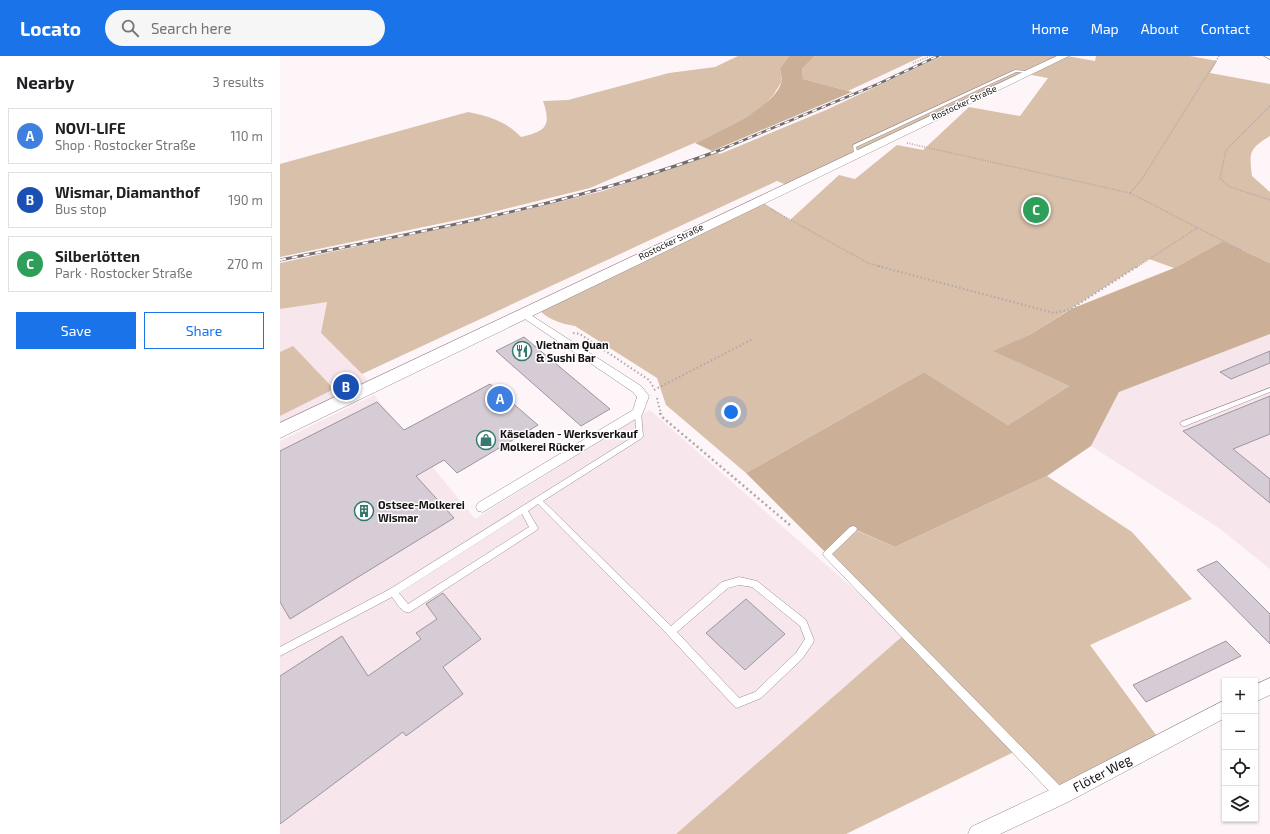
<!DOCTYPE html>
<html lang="en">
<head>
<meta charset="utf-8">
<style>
  :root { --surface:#fff; --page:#f6f6f6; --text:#202124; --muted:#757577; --line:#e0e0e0; --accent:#1a73e8 }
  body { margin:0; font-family:"Exo 2",sans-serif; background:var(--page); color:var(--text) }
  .controls { position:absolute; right:12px; bottom:12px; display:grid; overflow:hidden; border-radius:0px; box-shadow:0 1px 3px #0004 }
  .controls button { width:36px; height:36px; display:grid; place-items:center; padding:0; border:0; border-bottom:1px solid var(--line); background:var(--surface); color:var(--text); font:20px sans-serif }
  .you { position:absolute; left:451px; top:356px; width:14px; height:14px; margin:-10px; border:3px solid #fff; border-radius:50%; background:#1a73e8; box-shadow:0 0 0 6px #1a73e833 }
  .badge { display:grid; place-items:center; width:26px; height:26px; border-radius:50%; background:var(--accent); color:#fff; font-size:13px; font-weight:700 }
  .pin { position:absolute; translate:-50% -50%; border:2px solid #fff; box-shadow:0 1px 4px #0006 }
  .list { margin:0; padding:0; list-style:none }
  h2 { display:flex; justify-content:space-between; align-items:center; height:52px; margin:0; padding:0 16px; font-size:17px }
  h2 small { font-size:13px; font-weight:400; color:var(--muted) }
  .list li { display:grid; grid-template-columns:26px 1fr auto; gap:12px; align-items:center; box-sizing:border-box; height:56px; margin:0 8px 8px; padding:0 8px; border:1px solid var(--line); border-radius:0px }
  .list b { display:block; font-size:15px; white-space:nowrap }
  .list p { margin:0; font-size:13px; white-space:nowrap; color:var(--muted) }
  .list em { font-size:13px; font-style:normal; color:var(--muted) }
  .actions { display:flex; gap:8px; padding:12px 16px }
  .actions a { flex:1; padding:9px 0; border:1px solid var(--accent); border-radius:0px; text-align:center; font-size:14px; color:var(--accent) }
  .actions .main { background:var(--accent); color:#fff }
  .icon { flex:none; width:22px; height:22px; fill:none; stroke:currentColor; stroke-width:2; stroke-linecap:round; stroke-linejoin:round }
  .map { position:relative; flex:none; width:990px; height:778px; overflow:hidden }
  header { display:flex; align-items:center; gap:24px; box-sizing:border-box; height:56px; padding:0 20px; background:var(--accent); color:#fff }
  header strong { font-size:19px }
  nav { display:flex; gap:22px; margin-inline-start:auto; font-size:14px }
  .search { width:280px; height:36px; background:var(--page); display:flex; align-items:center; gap:10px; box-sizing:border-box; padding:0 14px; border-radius:22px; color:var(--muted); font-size:15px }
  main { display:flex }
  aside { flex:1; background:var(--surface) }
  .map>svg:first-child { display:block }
  .built { fill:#f7e6ec }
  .green { fill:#d8c0aa }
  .forest { fill:#cbb097 }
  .building { fill:#d5ccd6; stroke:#9d959f }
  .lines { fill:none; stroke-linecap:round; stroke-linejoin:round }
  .lane-casing { stroke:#998b8f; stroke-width:1 }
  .street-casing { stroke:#998b8f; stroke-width:1 }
  .secondary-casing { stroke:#998b8f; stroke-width:1 }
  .path-far2 { stroke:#afa7aa; stroke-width:1.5; stroke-dasharray:1 1.5; stroke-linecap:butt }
  .path-far1 { stroke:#afa7aa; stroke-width:2; stroke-dasharray:1.5 2.5; stroke-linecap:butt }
  .path { stroke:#afa7aa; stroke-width:2.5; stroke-dasharray:2 3; stroke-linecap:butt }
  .lane { fill:#fff; fill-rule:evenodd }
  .street { fill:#fff; fill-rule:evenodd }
  .secondary { fill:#fff; fill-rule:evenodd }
  .rail-far1-casing { stroke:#746d6f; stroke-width:2.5 }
  .rail-casing { stroke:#746d6f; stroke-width:3 }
  .rail-far1 { stroke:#fff; stroke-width:1.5; stroke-dasharray:5; stroke-linecap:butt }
  .rail { stroke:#fff; stroke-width:2; stroke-dasharray:6; stroke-linecap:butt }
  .labels { text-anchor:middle; stroke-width:3; stroke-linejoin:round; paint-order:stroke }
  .far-street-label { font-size:9px; fill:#171214; stroke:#fff }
  .poi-label { font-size:11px; font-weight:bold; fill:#171214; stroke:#fff; text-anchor:start }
  .near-street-label { font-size:13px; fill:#171214; stroke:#fff }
</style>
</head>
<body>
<header>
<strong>Locato</strong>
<div class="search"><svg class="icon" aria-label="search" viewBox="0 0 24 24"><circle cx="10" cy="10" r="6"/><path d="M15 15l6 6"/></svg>Search here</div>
<nav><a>Home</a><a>Map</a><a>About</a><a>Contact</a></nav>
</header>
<main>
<aside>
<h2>Nearby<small>3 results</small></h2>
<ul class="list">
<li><span class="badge" style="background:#3f7fe0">A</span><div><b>NOVI-LIFE</b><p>Shop · Rostocker Straße</p></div><em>110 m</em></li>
<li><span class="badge" style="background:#1a4fb4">B</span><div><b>Wismar, Diamanthof</b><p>Bus stop</p></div><em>190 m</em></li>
<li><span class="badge" style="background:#2e9e5b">C</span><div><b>Silberlötten</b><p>Park · Rostocker Straße</p></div><em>270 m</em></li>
</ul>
<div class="actions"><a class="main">Save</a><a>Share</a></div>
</aside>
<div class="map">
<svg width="990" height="778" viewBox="0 0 990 778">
  <rect width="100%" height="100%" fill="#fef5f8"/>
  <!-- built -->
  <path class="built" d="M47,245L41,277L88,324L100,326L0,375V253Z
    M990,278V513L939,472L811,390L839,336Z
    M94,339L195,463L370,354L625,578L396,778H0V385Z"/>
  <!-- green -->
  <path class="green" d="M458,0H509L500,12L502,25L494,38L483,51L442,75L310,132L201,159L0,201V108L188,56C209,60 227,66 241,81C265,75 272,71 263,45L288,44L389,17L435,11Z
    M535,0H643L568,35L523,23L522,13Z
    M662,0H787L815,5L816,0H910L937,5L930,17L990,28V80C969,93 969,96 972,120L990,136V207L943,185L894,212L869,203L751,278L714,295L789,330L728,369L644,316L466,417L386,349L377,322L295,270C282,268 265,263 257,251L479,144L510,164L559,119L575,123L617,89L643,94L689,51L740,60L768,22L746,18L509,130L497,125L82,318L41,277L47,246L0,253V207L229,158L323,135L435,96L440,98L546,54Z
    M13,290L54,333L0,360V296Z
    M767,420L852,476L912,543L810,589L882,687L781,739L738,694L566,778H396L625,578L547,498L573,473L615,491Z"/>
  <!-- forest -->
  <path class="forest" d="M509,0H535L522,13L523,23L572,36L432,95L415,87C437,77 498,50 502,24C502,21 500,15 500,12Z
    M943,185L990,207V278L839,336L811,390L767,420L615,491L574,473L547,498L466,417L644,316L728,369L789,330L713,295L751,278L791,253L894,212Z"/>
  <!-- building -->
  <path class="building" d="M244,281L330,353L301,370L216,295Z
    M990,295V307L951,323L940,316Z
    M210,328L258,369L177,417L164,404L136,420L174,462L10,563L0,546V395L97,346L124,374Z
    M990,340V378L953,393L990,423V447L903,375Z
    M937,505L990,558V588L917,514Z
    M163,537L201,583L163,611L183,638L126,680L123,676L0,768V620L62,580L88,620L141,583L136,577L157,563L146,548Z
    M466,543L505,578L465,614L426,577Z
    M946,585L961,600L866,646L853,629Z"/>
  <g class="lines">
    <defs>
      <path id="lane" d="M735,14L752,16L750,17L736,16L576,91L578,98L576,99L574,98L573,89Z
        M990,332V336L905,370H903L900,368L901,366Z
        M356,354H358L361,356L363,380L362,382L263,445L391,570L442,526L459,521L477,525L526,564L534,584L533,587L522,603L481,642L457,652L454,650L388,579L258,448L248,455L258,472L257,474L130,556C122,558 117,547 112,541L0,600V591L110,533L356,379L355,356ZM242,458L249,471L128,548L119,537ZM459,529L472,531L520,570L525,583L516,597L475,636L459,642L397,576L448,532Z
        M573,470L576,471L577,473L576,475L552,498L784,734L785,738L784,742L780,743L776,742L544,500L543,498L544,496L570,471Z"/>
      <path id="street" d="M984,0H990V3Z
        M243,254L361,330L369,340L362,359L203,456L198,455L196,451L198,447L353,354L357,341L353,336L239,259L238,257Z
        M990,622V639L975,646V629Z
        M945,644V662L788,746L720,778H688L691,771L774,732Z"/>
      <path id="secondary" d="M777,0H789L0,382V367Z"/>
    </defs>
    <!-- lane casing -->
    <use href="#lane" class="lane-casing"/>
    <!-- street casing -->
    <use href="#street" class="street-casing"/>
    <!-- secondary casing -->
    <use href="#secondary" class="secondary-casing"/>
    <!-- path-far2 -->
    <path class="path-far2" d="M633,7L650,0
      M990,50L946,94L940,122L950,131L990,144
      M627,87L850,137L961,194
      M850,137L862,123L939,0
      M491,153L588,207L602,211
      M857,211L917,172"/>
    <!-- path-far1 -->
    <path class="path-far1" d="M598,210L774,257L791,253L858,210
      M293,277L300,278L369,324L374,332
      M374,334L473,283
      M377,342L381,358"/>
    <!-- path -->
    <path class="path" d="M380,357L381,360L511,470"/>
    <!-- lane -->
    <use href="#lane" class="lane"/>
    <!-- street -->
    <use href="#street" class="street"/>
    <!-- secondary -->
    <use href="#secondary" class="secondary"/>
    <defs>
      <path id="rail-far1" d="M440,94L598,28L658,0"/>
      <path id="rail" d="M0,204C149,174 300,147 443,93"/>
    </defs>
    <!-- rail-far1 casing -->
    <use href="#rail-far1" class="rail-far1-casing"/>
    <!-- rail casing -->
    <use href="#rail" class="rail-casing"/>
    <!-- rail-far1 -->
    <use href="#rail-far1" class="rail-far1"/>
    <!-- rail -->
    <use href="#rail" class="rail"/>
  </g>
  <!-- icons -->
  <defs>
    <symbol id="restaurant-ring" viewBox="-11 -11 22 22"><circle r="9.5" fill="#fff" stroke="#347a71" stroke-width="1.5"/><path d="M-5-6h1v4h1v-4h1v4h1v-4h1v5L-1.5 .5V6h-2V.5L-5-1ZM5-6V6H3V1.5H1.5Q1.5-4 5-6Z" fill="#347a71"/></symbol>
    <symbol id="shop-ring" viewBox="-11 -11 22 22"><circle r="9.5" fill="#fff" stroke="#347a71" stroke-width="1.5"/><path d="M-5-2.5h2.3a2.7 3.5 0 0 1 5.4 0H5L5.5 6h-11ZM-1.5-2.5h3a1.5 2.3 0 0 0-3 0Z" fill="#347a71"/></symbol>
    <symbol id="building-ring" viewBox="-11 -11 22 22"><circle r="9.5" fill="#fff" stroke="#347a71" stroke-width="1.5"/><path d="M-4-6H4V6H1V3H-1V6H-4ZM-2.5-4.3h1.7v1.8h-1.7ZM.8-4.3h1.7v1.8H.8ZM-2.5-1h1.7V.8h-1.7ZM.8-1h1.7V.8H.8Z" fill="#347a71"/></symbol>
  </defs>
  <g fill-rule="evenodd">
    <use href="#restaurant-ring" x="231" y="284" width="22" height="22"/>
    <use href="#shop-ring" x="195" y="373" width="22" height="22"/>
    <use href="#building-ring" x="73" y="444" width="22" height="22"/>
  </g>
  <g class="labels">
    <!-- far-street labels -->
    <g class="far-street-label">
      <text transform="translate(684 47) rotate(-25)" y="3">Rostocker Straße</text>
      <text transform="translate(391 186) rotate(-26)" y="3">Rostocker Straße</text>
    </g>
    <!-- poi labels -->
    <g class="poi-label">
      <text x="256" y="293">Vietnam Quan<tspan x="256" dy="13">&amp; Sushi Bar</tspan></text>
      <text x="220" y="382">Käseladen - Werksverkauf<tspan x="220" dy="13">Molkerei Rücker</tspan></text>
      <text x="98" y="453">Ostsee-Molkerei<tspan x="98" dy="13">Wismar</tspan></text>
    </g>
    <!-- near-street labels -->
    <g class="near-street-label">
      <text transform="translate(822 717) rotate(-28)" y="5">Flöter Weg</text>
    </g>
  </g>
</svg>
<div class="controls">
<button>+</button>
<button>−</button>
<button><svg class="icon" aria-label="locate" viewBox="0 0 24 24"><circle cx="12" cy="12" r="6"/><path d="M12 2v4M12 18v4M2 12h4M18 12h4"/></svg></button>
<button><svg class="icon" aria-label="layers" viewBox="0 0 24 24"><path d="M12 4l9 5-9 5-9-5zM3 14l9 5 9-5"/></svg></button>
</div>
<div class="you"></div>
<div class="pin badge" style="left:220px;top:343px;background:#3f7fe0">A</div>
<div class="pin badge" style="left:66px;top:331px;background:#1a4fb4">B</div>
<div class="pin badge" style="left:756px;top:154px;background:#2e9e5b">C</div>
</div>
</main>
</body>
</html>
